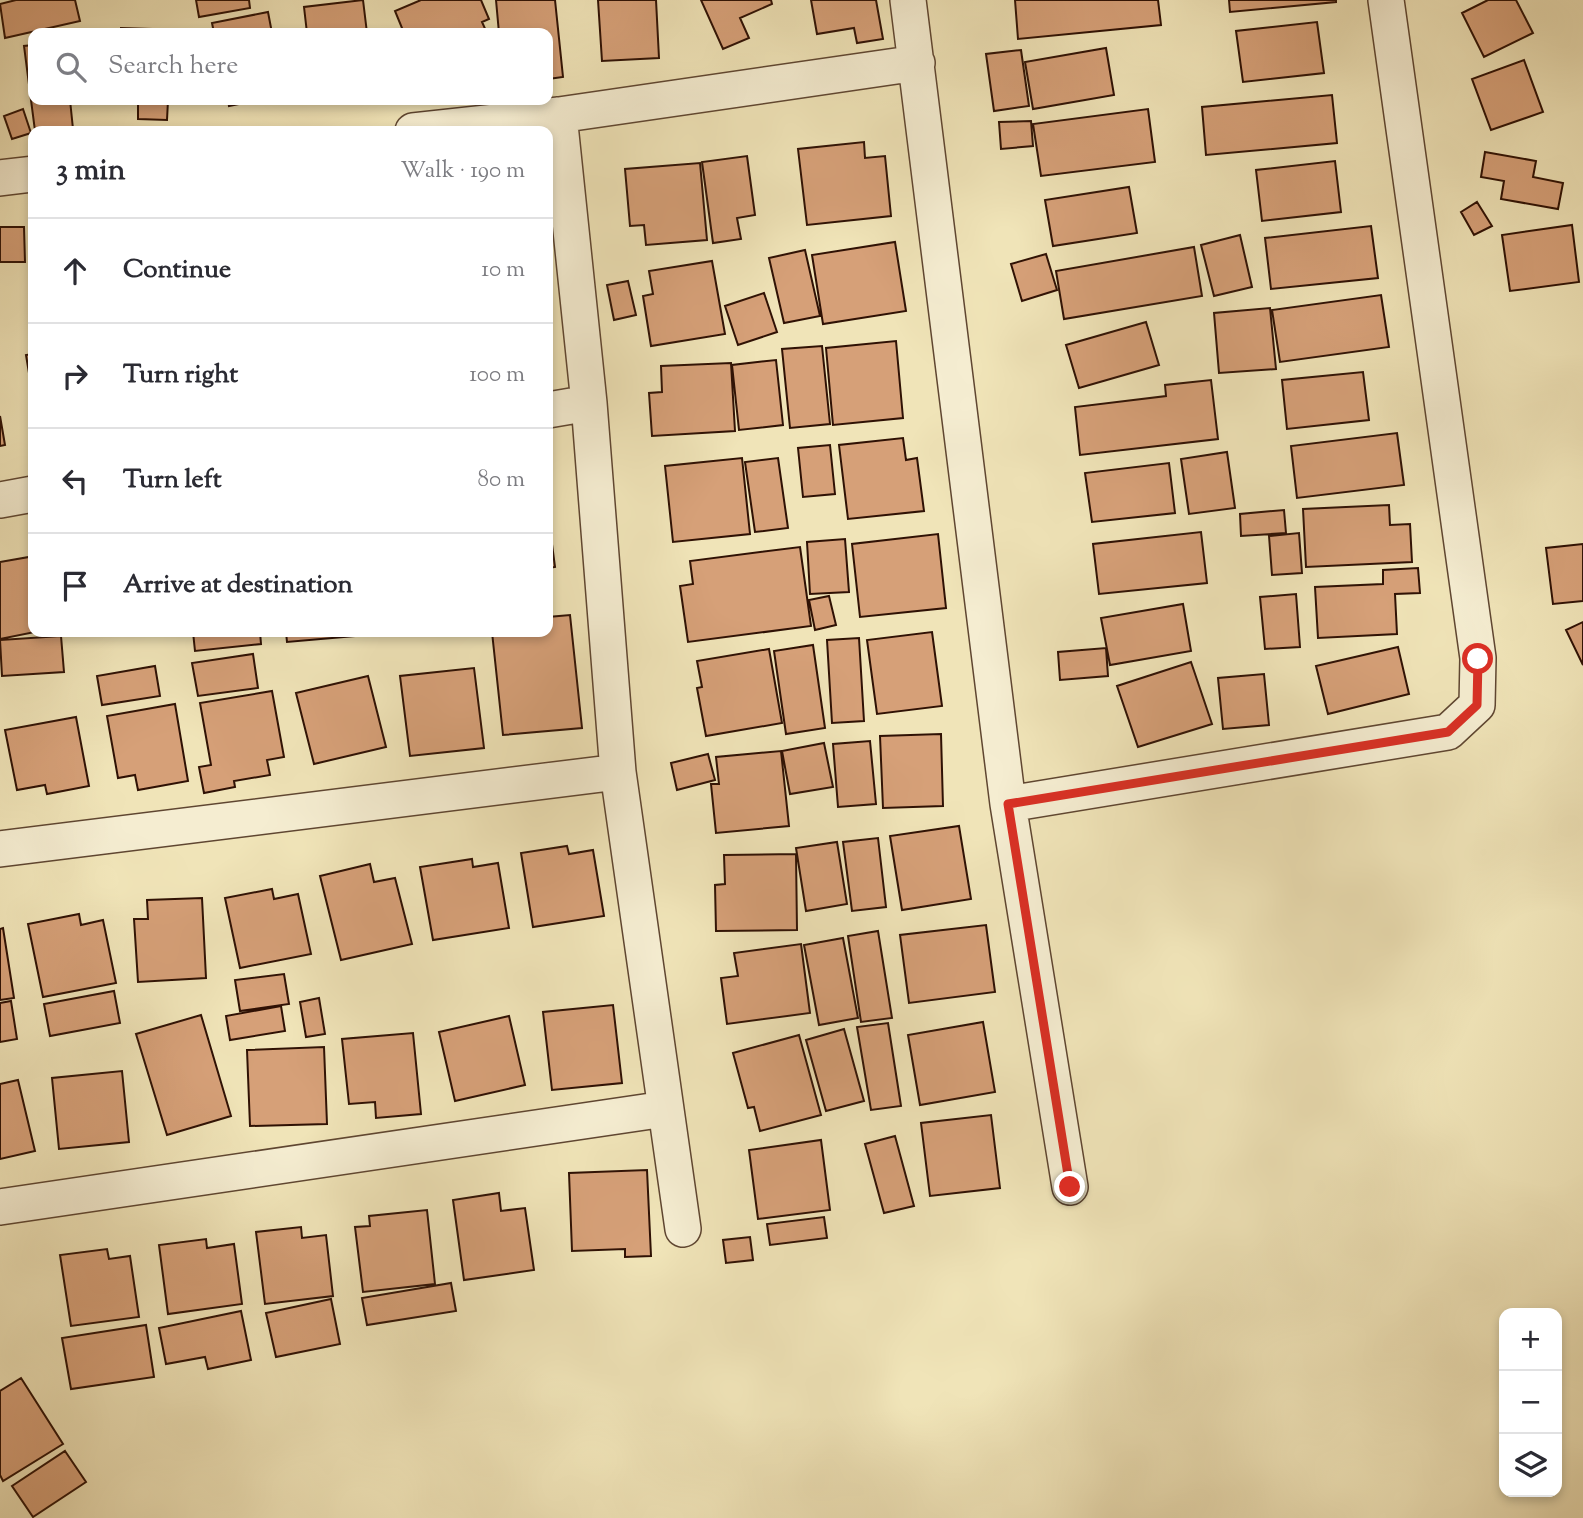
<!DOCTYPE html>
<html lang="en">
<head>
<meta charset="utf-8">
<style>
  :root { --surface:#fff; --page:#f2f2f3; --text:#2b2b33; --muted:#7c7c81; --line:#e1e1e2 }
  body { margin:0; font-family:"Sorts Mill Goudy",serif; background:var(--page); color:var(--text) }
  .controls { position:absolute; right:21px; bottom:21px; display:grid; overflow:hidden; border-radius:14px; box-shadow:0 4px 10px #0003 }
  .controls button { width:63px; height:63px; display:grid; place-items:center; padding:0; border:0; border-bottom:2px solid var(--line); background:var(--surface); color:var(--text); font:35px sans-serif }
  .stop { position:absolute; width:21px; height:21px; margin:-16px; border:5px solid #d93025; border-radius:50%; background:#fff }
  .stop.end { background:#d93025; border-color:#fff; box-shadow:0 2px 7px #0008 }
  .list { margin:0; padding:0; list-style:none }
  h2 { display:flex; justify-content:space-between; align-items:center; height:91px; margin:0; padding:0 28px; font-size:30px }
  h2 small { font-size:23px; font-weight:400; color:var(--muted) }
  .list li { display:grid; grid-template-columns:46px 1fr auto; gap:21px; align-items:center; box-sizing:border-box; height:105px; padding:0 28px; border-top:2px solid var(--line) }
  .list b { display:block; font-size:26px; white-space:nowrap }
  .list em { font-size:23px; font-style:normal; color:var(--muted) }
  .icon { flex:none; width:38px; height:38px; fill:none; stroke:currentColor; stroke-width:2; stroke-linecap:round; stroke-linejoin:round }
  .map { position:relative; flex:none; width:1583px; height:1518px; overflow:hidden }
  .search { position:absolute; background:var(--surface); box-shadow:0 4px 10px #0003; left:28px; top:28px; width:525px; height:77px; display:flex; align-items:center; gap:18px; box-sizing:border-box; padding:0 24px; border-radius:14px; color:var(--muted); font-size:26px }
  .panel { position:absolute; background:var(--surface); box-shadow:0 4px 10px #0003; left:28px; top:126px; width:525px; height:511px; border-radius:14px }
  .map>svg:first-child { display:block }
  .building { fill:#d6a078; stroke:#2f1104; stroke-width:2 }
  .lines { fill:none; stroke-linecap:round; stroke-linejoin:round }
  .street-casing { stroke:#5f4631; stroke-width:38 }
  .street { stroke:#f5edd1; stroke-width:35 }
  .route { stroke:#d93025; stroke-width:9 }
</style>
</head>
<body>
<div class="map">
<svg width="1583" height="1518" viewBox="0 0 1583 1518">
  <rect width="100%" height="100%" fill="#f0e4b8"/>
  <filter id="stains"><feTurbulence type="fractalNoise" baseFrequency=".00286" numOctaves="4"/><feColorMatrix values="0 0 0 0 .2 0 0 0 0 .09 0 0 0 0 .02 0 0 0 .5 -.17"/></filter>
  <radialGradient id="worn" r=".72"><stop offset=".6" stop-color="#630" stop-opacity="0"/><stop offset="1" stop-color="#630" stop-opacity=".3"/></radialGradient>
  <!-- building -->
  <path class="building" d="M16,0H75L80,21L5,38L0,4Z
    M196,0H249L250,8L199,17Z
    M363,0L367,33H307L304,7Z
    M421,0H481L489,19L482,22L487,33H404L395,11Z
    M496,0H555L563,77L548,79V33H499Z
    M598,0H656L659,58L602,61Z
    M701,0H771L772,4L740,18L749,38L723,49Z
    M811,0H876L883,39L857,43L854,28L817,34Z
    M1015,0H1158L1161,25L1018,39Z
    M1229,0H1336V2L1230,12Z
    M1488,0H1516L1533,33L1484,57L1462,13Z
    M268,12L272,33H214L212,23Z
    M1317,22L1324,73L1243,82L1236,31Z
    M121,28L183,30V33H121Z
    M33,45V100H70L73,129L35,131L24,46Z
    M1106,48L1114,95L1033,109L1025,62Z
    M1021,50L1029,106L994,111L986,54Z
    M1524,60L1543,112L1491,130L1472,79Z
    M1332,95L1337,143L1206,155L1202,107Z
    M138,100H168L167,120L138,119Z
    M228,100H259L229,106Z
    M23,109L31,133L12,139L4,116Z
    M1148,109L1155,162L1041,176L1033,124Z
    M1031,121L1033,146L1001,149L999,122Z
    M864,142L865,158L885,156L891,216L807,225L798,149Z
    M1485,152L1536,161L1533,177L1563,183L1558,209L1501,199L1504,181L1481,177Z
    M747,156L755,215L737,218L741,239L713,243L702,162Z
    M1335,161L1341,212L1262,221L1256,170Z
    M700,163L707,240L646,245L644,225L630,226L625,169Z
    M1129,187L1137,233L1053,246L1045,200Z
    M1477,202L1492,226L1474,235L1461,212Z
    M1572,225L1579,282L1510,291L1502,235Z
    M1371,226L1378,278L1271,289L1265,238Z
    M0,227H24L25,262H0Z
    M1240,235L1252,287L1214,296L1201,245Z
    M895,242L906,311L823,324L812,255Z
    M1194,247L1202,296L1064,319L1056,271Z
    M805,250L820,316L784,323L769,258Z
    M1046,254L1057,290L1022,301L1011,264Z
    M712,261L725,334L651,346L643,296L653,294L649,271Z
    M628,281L636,315L614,320L607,285Z
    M764,293L777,332L738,345L725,306Z
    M1381,295L1389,347L1280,362L1272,310Z
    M1270,308L1276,369L1219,373L1214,313Z
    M1146,322L1159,365L1079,388L1066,345Z
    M896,341L903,418L833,425L826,348Z
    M822,346L830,424L790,428L782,349Z
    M33,354V397L26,355Z
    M776,360L783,425L739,430L732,365Z
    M731,363L735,431L652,436L649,393L662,392L661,366Z
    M1363,372L1369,420L1287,429L1282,380Z
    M1211,380L1218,439L1080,455L1075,407L1166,396L1165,385Z
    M0,416L5,445L0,446Z
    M1397,433L1404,485L1297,498L1291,446Z
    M903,438L906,460L917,458L924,511L848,519L839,445Z
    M830,445L835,494L803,497L798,448Z
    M1227,452L1235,508L1189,514L1181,459Z
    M742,458L750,534L673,542L665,466Z
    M778,458L788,528L755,532L745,462Z
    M1169,463L1175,513L1092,522L1085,473Z
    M1389,505L1390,525L1410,524L1412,562L1306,567L1303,509Z
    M1284,510L1286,533L1241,536L1240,514Z
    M548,514L555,567L548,568Z
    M1201,532L1207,583L1099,594L1093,544Z
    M1299,533L1302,573L1272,575L1269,536Z
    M938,534L946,608L860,617L852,544Z
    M845,539L849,592L810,594L807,542Z
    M1583,544V601L1553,604L1546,548Z
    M800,547L811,626L688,642L680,586L693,584L690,561Z
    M29,557L33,568L35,632L0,639V562Z
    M1418,568L1420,593L1395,594L1397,634L1318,638L1315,587L1383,584V570Z
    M1296,594L1300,647L1265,649L1260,597Z
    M829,596L836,625L815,630L809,600Z
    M1183,604L1191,651L1110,665L1101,618Z
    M570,615L582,728L503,735L492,632H548V617Z
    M1583,622V665L1566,630Z
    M193,632H260L261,644L195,651Z
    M286,632H366V635L287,642Z
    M932,632L942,706L877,714L867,640Z
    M61,636L64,672L2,676L0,640Z
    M859,638L864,721L832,723L827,640Z
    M813,645L825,728L786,734L774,651Z
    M1398,647L1409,694L1328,714L1316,666Z
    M1106,648L1108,676L1060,680L1058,652Z
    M769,649L782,723L706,736L697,688L702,687L697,661Z
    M253,654L258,688L198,696L192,663Z
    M1191,662L1212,724L1138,747L1117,686Z
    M155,666L160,696L102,705L97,676Z
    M474,668L484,748L410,756L400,676Z
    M1264,674L1269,725L1223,729L1218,678Z
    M368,676L386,747L314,764L296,693Z
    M272,691L284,757L267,760L270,775L234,781L235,787L204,793L199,767L211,765L200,703Z
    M175,704L188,781L138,790L135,775L118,778L107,716Z
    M76,717L89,786L47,794L45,785L17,790L5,730Z
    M941,734L943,806L883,808L880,736Z
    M870,741L876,804L838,807L833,744Z
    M824,743L833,787L790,794L782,751Z
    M781,751L789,826L716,833L711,784H719L716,757Z
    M708,754L715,780L677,790L671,763Z
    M959,826L971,899L902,910L890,836Z
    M878,838L886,907L852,911L843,842Z
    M837,842L847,904L806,911L796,848Z
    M567,846L569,854L593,850L604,916L533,927L521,853Z
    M796,854L797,930L716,931L715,885L725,884L724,855Z
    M472,859L473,867L498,863L509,928L433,940L420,867Z
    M370,864L374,882L395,878L412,944L341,960L320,876Z
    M272,889L274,899L298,894L311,954L240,968L225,898Z
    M202,898L206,978L138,982L134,919H148L147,900Z
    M79,914L81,925L103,920L116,983L43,997L28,924Z
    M986,925L995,992L909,1003L900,935Z
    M3,928L14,998L0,1000V929Z
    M878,931L892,1018L861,1022L848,936Z
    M843,938L858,1018L819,1025L804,945Z
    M801,944L810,1013L727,1024L721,978L738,976L734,953Z
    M284,974L289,1004L240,1011L235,980Z
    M114,991L120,1023L50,1036L44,1004Z
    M319,998L325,1034L306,1037L300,1002Z
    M11,1001L17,1039L0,1042V1003Z
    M613,1005L622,1083L552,1090L543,1012Z
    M281,1006L285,1031L230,1040L226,1016Z
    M201,1015L231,1116L167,1135L136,1034Z
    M509,1016L525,1085L455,1101L439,1032Z
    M983,1022L995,1092L920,1105L908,1035Z
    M888,1023L901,1106L871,1110L857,1027Z
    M844,1029L864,1101L826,1111L806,1040Z
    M413,1033L421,1114L376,1118L375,1102L349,1104L342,1039Z
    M799,1035L821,1115L760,1131L754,1107L748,1108L733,1053Z
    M324,1047L327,1124L250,1126L247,1050Z
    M122,1071L129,1142L59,1149L52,1078Z
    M18,1080L35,1151L0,1159V1084Z
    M991,1115L1000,1188L930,1196L921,1123Z
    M895,1136L914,1206L884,1213L865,1144Z
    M821,1140L830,1210L758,1219L749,1150Z
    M647,1170L651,1256L625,1257V1249L572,1251L569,1173Z
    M499,1193L501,1211L525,1208L534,1270L464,1280L453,1200Z
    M427,1210L435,1284L363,1292L355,1227L370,1226L369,1216Z
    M824,1217L827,1238L770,1245L767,1224Z
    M301,1227L302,1238L326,1235L333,1296L265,1304L256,1232Z
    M750,1237L753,1260L726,1263L723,1240Z
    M206,1239L207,1248L234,1244L242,1304L168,1314L159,1245Z
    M107,1249L109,1259L130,1256L139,1317L71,1326L60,1255Z
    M451,1283L456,1311L367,1325L362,1298Z
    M331,1299L340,1344L276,1357L266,1313Z
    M241,1311L251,1360L208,1369L205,1357L166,1364L159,1328Z
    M146,1325L154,1377L71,1389L62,1338Z
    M21,1378L63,1444L3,1481L0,1475V1391Z
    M65,1451L86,1482L33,1517L12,1486Z"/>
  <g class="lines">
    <defs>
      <path id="street" d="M908,0L1008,804L1070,1187
        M559,115L589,403L618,772L683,1229
        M413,131L559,115L917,63
        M0,178L33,174
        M548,410L589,403
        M0,500L33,494
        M1008,804L1448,732L1477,705L1478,658L1386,0
        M0,849L618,772
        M0,1207L665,1109"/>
    </defs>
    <!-- street casing -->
    <use href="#street" class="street-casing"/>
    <!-- street -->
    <use href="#street" class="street"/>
  </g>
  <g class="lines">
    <!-- route -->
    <path class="route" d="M1070,1187L1008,804L1448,732L1477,705L1478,659"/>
  </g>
  <rect width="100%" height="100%" filter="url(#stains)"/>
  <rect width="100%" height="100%" fill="url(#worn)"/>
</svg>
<div class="controls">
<button>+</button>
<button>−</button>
<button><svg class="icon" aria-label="layers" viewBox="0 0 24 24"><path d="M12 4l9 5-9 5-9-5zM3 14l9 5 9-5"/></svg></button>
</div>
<div class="stop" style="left:1478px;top:659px"></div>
<div class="stop end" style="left:1070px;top:1187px"></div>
<div class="search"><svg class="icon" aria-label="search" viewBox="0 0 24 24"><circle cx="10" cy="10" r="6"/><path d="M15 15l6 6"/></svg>Search here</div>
<section class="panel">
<h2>3 min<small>Walk · 190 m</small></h2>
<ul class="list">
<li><svg class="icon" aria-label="ahead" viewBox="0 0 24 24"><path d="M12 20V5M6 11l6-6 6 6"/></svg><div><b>Continue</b></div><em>10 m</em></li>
<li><svg class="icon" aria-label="right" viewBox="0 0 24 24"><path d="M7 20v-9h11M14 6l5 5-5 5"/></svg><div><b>Turn right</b></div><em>100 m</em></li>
<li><svg class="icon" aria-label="left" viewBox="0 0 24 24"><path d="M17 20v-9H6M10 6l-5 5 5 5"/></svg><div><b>Turn left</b></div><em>80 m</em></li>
<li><svg class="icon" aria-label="arrive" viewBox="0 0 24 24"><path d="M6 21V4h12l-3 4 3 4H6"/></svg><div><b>Arrive at destination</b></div></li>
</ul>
</section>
</div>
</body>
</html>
